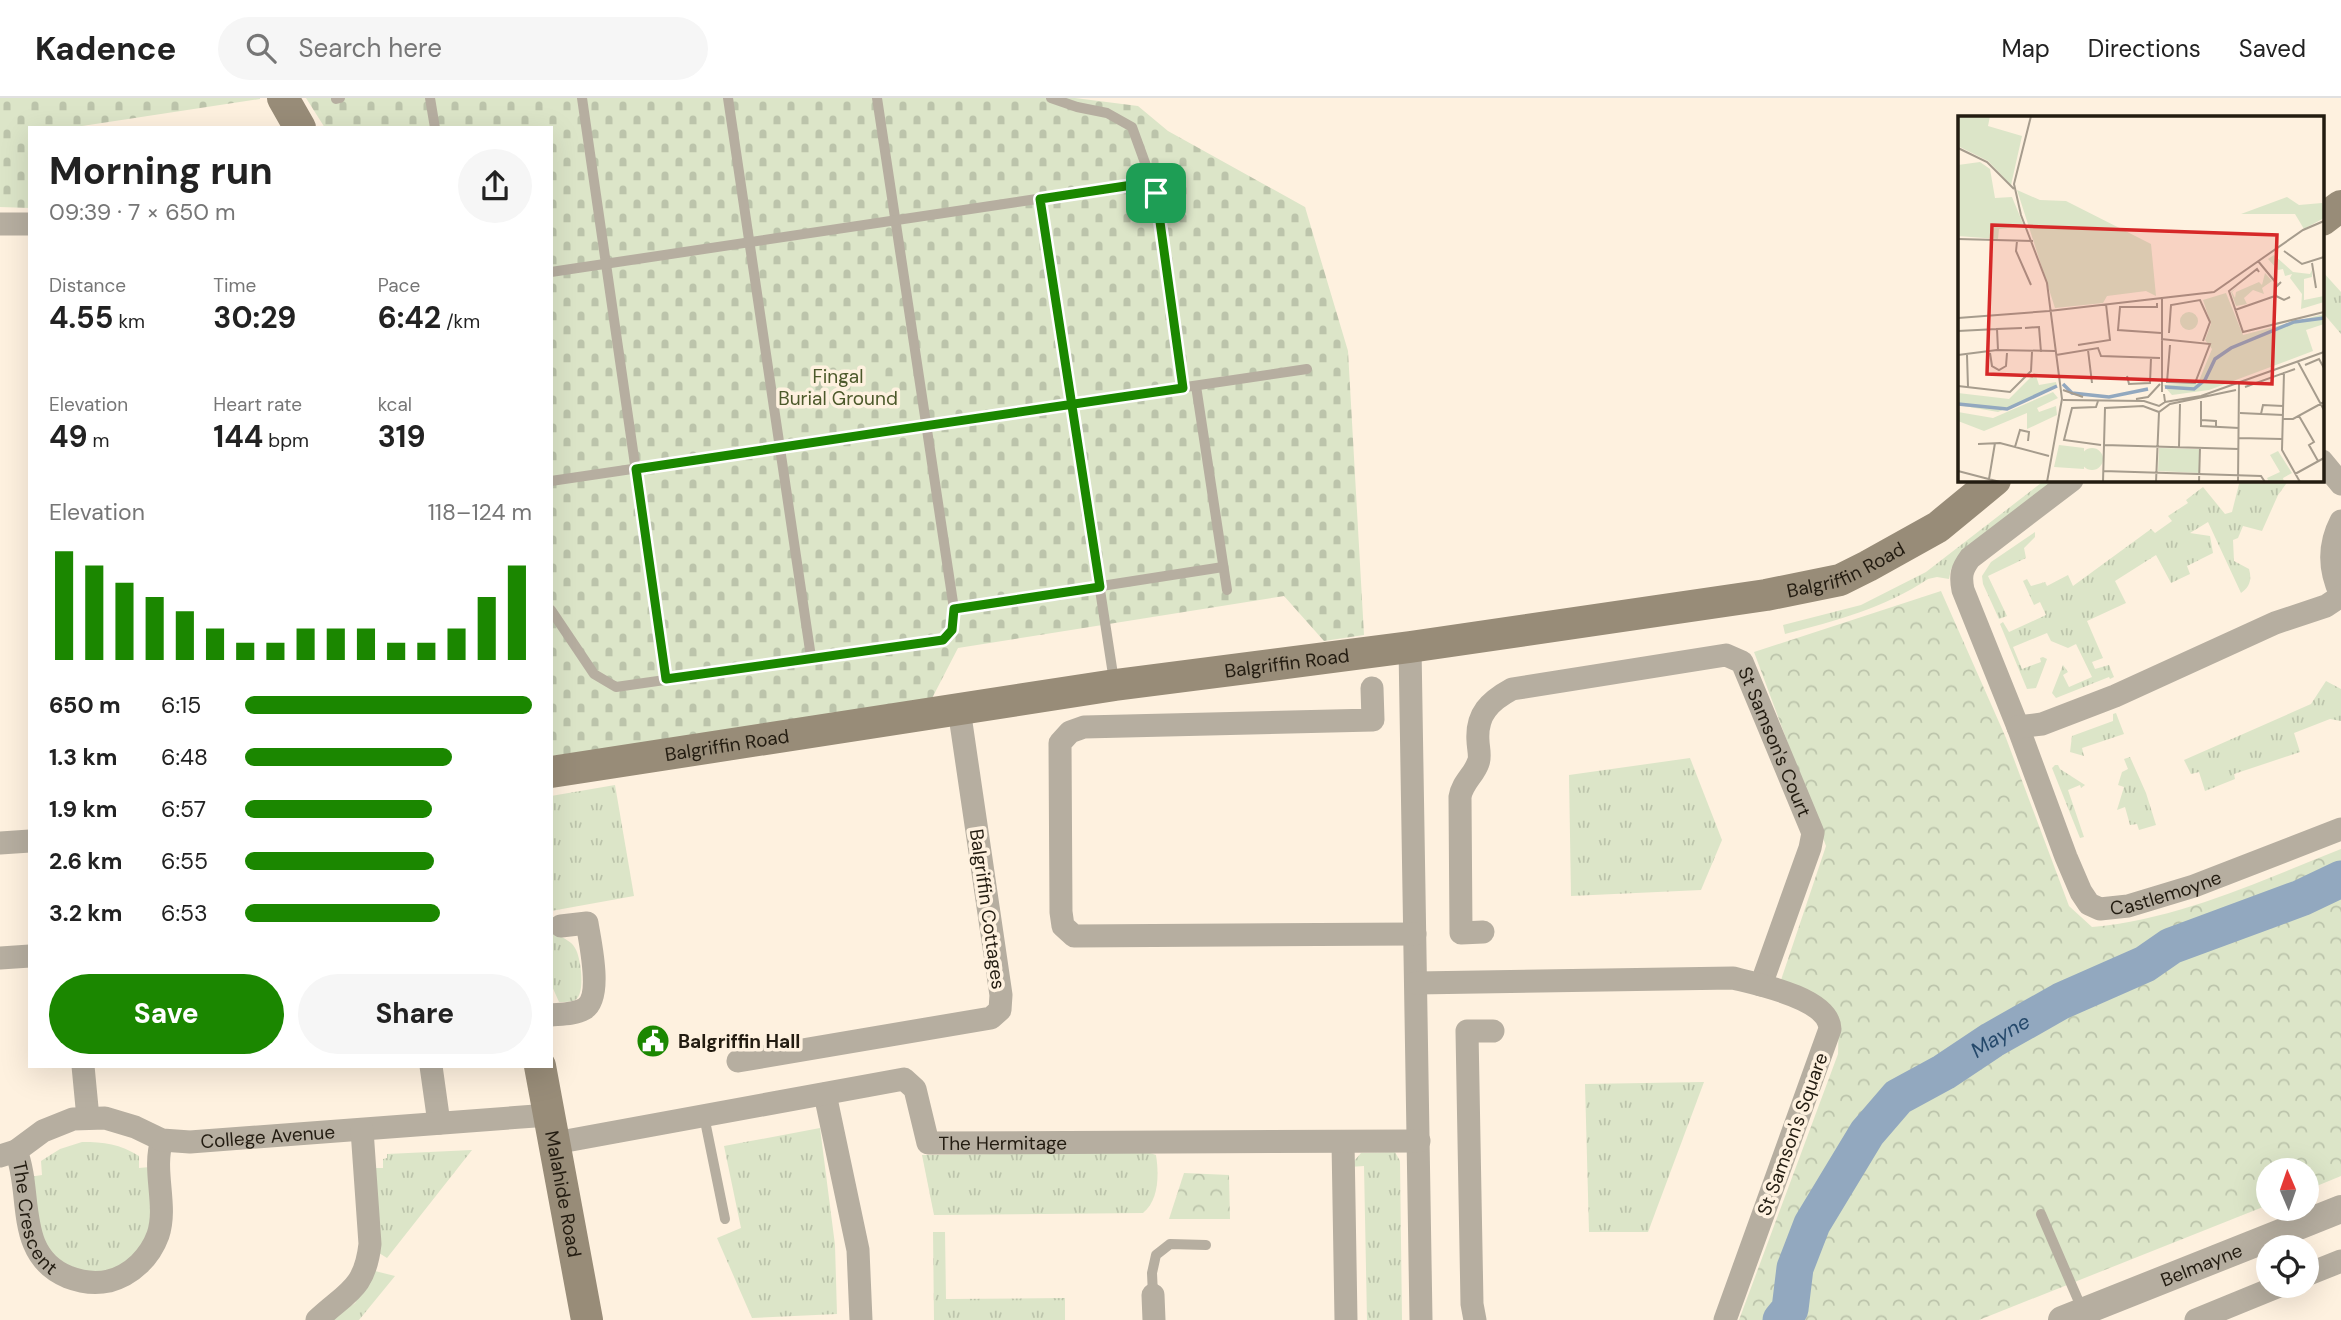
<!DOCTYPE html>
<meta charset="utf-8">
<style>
body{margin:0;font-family:"DM Sans",sans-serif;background:#f6f6f6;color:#222;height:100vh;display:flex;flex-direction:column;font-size:26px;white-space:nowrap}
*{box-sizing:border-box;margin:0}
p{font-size:23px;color:#767676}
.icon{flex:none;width:38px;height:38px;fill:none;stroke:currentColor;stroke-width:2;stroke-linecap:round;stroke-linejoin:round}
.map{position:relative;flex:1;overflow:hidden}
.drawer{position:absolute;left:28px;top:28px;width:525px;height:942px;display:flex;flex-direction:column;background:#fff;border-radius:0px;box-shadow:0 7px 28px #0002}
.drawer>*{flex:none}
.needle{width:46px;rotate:358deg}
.buttons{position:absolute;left:2256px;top:1060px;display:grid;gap:14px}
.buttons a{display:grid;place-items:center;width:63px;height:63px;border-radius:50%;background:#fff;box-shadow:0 7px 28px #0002;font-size:35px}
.pin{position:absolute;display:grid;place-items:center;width:60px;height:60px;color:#fff;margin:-30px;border-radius:14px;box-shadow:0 4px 10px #0006}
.round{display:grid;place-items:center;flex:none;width:74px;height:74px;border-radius:37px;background:#f6f6f6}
.head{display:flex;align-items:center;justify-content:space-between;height:119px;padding:0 21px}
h1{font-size:38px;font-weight:700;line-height:52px}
.stats{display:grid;grid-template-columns:repeat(3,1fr);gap:10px;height:119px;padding:7px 21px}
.stats div{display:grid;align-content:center}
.stats b{font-size:30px;font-weight:700}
.stats small{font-size:19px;font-weight:400}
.stats p{font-size:19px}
.chart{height:196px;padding:14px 21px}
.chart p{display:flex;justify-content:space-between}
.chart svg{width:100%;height:126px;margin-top:7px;stroke:#1b8700;stroke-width:6}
.primary-button{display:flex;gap:14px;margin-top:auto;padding:14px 21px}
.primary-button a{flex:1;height:80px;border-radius:42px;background:#1b8700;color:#fff;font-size:28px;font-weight:700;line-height:80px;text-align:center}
.primary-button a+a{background:#f6f6f6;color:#222}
ul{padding:0 21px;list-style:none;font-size:23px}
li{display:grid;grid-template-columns:112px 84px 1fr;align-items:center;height:52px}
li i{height:18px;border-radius:9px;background:#1b8700}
header{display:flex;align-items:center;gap:42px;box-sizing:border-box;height:98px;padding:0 35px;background:#fff;border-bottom:2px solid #e0e0e0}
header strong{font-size:33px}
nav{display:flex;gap:38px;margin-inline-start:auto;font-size:24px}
.search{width:490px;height:63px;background:#f6f6f6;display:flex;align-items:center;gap:18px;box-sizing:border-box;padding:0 24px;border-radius:38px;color:#767676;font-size:26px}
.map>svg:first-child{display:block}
.grass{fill:url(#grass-tufts)}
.cemetery{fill:url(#cemetery-stones)}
.park{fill:url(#park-crowns)}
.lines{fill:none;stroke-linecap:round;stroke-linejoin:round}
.river{stroke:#92a8bf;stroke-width:37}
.service{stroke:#b6aea0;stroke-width:10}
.minor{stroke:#b6aea0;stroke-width:23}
.tertiary{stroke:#b6aea0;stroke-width:28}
.secondary{stroke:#988c78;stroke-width:32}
.route-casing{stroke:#fff;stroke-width:14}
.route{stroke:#1b8700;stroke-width:9}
.labels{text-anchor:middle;stroke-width:7;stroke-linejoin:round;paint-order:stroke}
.park-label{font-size:19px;fill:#4c592a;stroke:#fef1df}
.street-label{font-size:19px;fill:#231c11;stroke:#fef1df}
.poi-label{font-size:19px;font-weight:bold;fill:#231c11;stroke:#fef1df;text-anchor:start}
.water-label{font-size:21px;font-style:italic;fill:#25496b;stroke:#fef1df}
.inset-river{fill:none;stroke:#92a8bf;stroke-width:3.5}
.inset-road{fill:none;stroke:#a69c8d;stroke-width:2}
.view{fill:#d62828;fill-opacity:0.15;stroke:#d62828;stroke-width:3.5}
.inset-edge{fill:none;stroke:#231c11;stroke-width:3.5}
</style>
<header>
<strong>Kadence</strong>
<div class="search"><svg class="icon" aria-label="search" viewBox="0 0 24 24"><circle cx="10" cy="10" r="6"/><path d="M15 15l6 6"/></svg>Search here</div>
<nav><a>Map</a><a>Directions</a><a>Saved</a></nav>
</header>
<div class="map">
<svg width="2341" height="1222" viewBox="0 0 2341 1222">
<defs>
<pattern id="grass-tufts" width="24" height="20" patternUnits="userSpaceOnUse" patternTransform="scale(1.75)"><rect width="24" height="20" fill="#dce5c8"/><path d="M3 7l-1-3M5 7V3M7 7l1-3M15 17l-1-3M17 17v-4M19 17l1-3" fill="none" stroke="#bcc4ab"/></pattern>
<pattern id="cemetery-stones" width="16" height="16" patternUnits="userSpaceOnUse" patternTransform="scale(1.75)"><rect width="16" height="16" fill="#dce5c8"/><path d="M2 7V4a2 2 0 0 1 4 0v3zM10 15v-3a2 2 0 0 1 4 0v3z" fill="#bcc4ab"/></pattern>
<pattern id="park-crowns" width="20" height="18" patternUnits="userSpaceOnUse" patternTransform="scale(1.75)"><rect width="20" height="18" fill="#dce5c8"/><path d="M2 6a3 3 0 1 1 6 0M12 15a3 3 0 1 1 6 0" fill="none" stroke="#bcc4ab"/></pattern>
</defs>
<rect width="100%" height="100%" fill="#fef1df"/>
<g class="grass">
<path d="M2322 173 2341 194V236L2324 216 2322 217Z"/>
<path d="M2045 382H2058L1958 459 1951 471 1949 481 1937 479 1928 481C1884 510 1836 523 1785 536L1783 527 1861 507 1926 474Z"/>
<path d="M2240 382H2289L2278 397 2262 433 2243 428 2238 440 2233 442 2234 463 2249 471C2252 481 2250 489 2241 495L2208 424 2190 435 2210 438 2213 455 2187 468 2190 476 2171 485 2156 457 2115 483 2126 505 2087 523 2103 560 2092 564 2095 571 2109 567 2114 579 2110 581 2109 579 2056 600 2052 595 2063 567 2068 574 2063 577 2069 589 2092 579 2076 546 2068 550 2051 543 2047 535 2013 549 2022 571 2041 564 2040 560 2043 559 2047 561 2036 590 2027 591 2000 526 2003 524 2009 534 2046 517 2040 504 2034 507 2023 483 2027 481 2031 488 2045 484 2047 488 2068 477 2073 488 2151 431 2155 435 2172 423 2168 418 2188 405 2186 402 2203 389 2225 416 2232 414Z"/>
<path d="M2035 434V439L2024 450 2026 460 1988 478 2007 518 1999 521 1983 486 1982 478 1991 464Z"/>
<path d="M2326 583 2341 591V623L2330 621 2294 635 2300 654 2234 676 2235 681 2205 693 2199 674 2191 676 2184 662 2311 606Z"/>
<path d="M2116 615 2124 636 2082 650 2084 658 2070 654 2072 638 2113 623V616Z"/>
<path d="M2130 659 2146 695 2156 727 2139 732 2137 726 2130 727 2125 709 2117 712 2124 689 2118 687 2122 674 2128 671 2124 661Z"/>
<path d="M1690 660 1722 742 1701 792 1571 798 1569 677Z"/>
<path d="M2055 667H2058L2060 671 2085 687 2081 690 2080 687 2068 692 2084 739 2080 740 2052 670Z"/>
<path d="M615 687 634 798 551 813V698Z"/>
<path d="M551 819H555L557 837C564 840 572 844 575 850 581 859 586 897 575 902 571 904 563 904 559 904L551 886Z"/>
<path d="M1704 984 1648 1134H1589L1585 986Z"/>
<path d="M820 1030 835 1147 837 1216 752 1220 717 1140 741 1130 724 1048Z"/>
<path d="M82 1044C104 1044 120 1046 139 1058V1070L150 1069 155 1119 137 1158 116 1170 93 1175 68 1168 51 1156 39 1135 29 1079 42 1077 41 1063 60 1051Z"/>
<path d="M472 1052 387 1160 379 1155 375 1070H383V1061L387 1060V1056Z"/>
<path d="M1147 1054 1156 1057C1159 1077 1159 1102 1143 1115L934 1117 922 1057Z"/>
<path d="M1395 1054 1400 1063 1402 1222H1367L1364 1068 1349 1069 1361 1055Z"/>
<path d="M933 1134H945L946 1201 1065 1200V1222H934Z"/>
<path d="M375 1173 395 1178 359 1222H331L355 1205Z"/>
</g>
<g class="cemetery">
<path d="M0 0H260V1L69 30H30V110L0 109Z"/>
<path d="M306 0H1075L1138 8 1168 33 1305 109 1348 253 1364 537 1324 543 1284 498 958 550 928 608 551 658V30H325Z"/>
</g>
<g class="park">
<path d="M1941 493 2006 640 2069 808 2092 829C2180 821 2260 783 2341 751V1078L2307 1092 2306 1073H2268V1107L1979 1222H1739L1838 956 1839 920 1821 900 1781 882 1826 748 1754 554Z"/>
<path d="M1184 1075 1229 1077 1230 1121H1169Z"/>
</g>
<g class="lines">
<path class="river" id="s1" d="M1781 1222 1790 1211 1795 1170 1812 1126 1867 1035 1898 999 1944 974 1992 942 2061 903 2145 866 2171 848 2301 800 2341 781"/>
<g class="service">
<path d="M430 0 435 30"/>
<path d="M582 0 666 581"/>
<path d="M728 0 811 559"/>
<path d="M877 0 954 511"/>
<path d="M1051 0 1077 9 1107 15 1132 29 1156 95 1183 290"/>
<path d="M336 1 340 0"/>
<path d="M1040 101 1114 583"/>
<path d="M551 174 1170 81"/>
<path d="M1196 288 1227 492"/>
<path d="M551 383 1307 271"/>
<path d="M551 512 594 576 616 589 943 542 952 532 954 511 1223 469"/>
<path d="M704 1018 725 1121"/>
<path d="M2041 1116 2082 1211"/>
<path d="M1153 1197 1152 1175 1156 1157 1170 1146 1206 1147"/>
</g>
<g class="minor">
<path d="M0 126H30"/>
<path d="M2322 363 2341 386"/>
<path id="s2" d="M2072 382 1970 460C1962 471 1960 477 1963 492L2018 629 2066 759 2081 794 2089 806 2100 811 2128 808 2194 788 2341 731"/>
<path d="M2341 423C2328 448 2329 472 2341 497"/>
<path d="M1410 549 1421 1222"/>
<path d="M1372 590 1373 622 1084 629 1070 634 1060 645 1061 814 1063 828 1074 838 1415 836"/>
<path d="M2018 629 2042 626 2115 598 2275 525 2326 508 2341 498"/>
<path d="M0 745 30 743"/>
<path id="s3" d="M1483 834 1461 835 1460 699C1462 685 1474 677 1478 665 1481 659 1478 649 1478 643 1476 616 1490 603 1512 591L1726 557 1742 564 1813 735 1810 750 1761 887"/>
<path d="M0 860 30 858"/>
<path d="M1416 885 1733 880C1757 886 1829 900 1830 931L1725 1222"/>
<path d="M551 917C562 916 575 916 584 911 603 900 590 844 587 825L561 828"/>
<path d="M738 963 991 920 1000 912 1001 897 959 611"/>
<path d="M83 968 88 1020"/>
<path d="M431 968 439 1025"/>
<path d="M825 996 858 1152 861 1222"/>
<path d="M1343 1044 1346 1222"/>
<path id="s4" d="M555 1045 904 981 915 991 928 1045 1419 1043"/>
<path id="s5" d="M16 1053C33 1095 14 1157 68 1179 81 1184 95 1186 109 1183 132 1177 150 1159 158 1137 168 1107 152 1073 162 1042"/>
<path id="s6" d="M0 1058 16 1053 43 1033 73 1021 105 1020 135 1029 162 1042 190 1044 549 1017"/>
<path d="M2306 1177 2341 1163"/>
<path d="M1153 1197 1154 1222"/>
<path d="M317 1222C347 1194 365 1191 370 1146L362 1032"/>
<path d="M1475 1222 1472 1206 1467 933H1493"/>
<path d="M2196 1222 2279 1188"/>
</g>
<path class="tertiary" id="s7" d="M2062 1222 2341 1111"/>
<g class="secondary">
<path d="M283 0 300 30"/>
<path d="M2322 122 2341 108"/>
<path id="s8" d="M551 674 1115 587 1410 549 1766 497 1840 482 1868 468 1938 429 1995 382"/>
<path id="s9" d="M540 968 587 1222"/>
</g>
</g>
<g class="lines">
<defs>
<path id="route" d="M1156 95 1183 290C1001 317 818 343 636 371L666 581 943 542 952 532 954 511 1100 489 1040 101 1152 84 1156 95"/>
</defs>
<use href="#route" class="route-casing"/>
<use href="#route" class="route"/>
</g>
<defs>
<symbol id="civic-disc" viewBox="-11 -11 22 22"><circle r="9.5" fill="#1b8700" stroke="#fef1df"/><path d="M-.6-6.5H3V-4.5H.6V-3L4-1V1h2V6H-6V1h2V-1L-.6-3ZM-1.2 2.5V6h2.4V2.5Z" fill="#fff"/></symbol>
</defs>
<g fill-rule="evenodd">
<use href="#civic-disc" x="634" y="924" width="38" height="38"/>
</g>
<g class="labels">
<g class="park-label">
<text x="838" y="285">Fingal<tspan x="838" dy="22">Burial Ground</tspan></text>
</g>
<g class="street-label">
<text dy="7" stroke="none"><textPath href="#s8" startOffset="1312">Balgriffin Road</textPath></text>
<text dy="7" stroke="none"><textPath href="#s8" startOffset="744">Balgriffin Road</textPath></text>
<text dy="7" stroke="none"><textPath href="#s3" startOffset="606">St Samson's Court</textPath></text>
<text dy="7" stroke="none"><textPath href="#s8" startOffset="178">Balgriffin Road</textPath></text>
<text dy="7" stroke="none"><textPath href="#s2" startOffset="581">Castlemoyne</textPath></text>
<text transform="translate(988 811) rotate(82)" y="7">Balgriffin Cottages</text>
<text transform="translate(1792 1036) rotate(-70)" y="7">St Samson's Square</text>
<text dy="7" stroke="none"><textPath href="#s6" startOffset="282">College Avenue</textPath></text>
<text dy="7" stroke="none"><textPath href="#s4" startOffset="500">The Hermitage</textPath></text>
<text dy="7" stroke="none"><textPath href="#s9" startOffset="130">Malahide Road</textPath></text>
<text dy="7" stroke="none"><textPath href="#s5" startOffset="70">The Crescent</textPath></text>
<text dy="7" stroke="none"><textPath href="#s7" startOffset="150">Belmayne</textPath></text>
</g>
<g class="poi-label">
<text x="678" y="950">Balgriffin Hall</text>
</g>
<g class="water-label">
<text dy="7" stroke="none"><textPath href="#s1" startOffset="376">Mayne</textPath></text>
</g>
</g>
<g transform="translate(1958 18)">
<rect width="366" height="366" fill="#fef1df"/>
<path d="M0 0H32L30 10 64 20 53 69 30 45 0 30ZM329 81 341 89 364 87 366 102 346 113 337 98H283ZM316 139 335 156 352 158 354 154V161L346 163V184L366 180V186L343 193 344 178 332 162 334 158 327 160 325 153 320 154 310 143ZM307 157 314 165 304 172 306 178 295 174 286 182 289 188 278 190 273 176 280 170 274 176 277 182 278 176 301 166 304 169ZM222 205a9 9 0 1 1 18 0a9 9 0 1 1-18 0ZM101 329 126 332V353L96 351Z" fill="#dce5c8"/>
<path d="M77 257 81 269 98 266 99 271 40 296 0 289V277L51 283ZM95 276 100 282 79 292 81 296 98 290 99 299 69 313V297L26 315 0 305V296L35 302Z" fill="#dce5c8"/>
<path d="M22 46 32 53 37 82 54 81 66 110 41 113 40 123 0 120V49ZM59 74 82 84 108 85 193 128 198 180 188 175 149 180 145 187 97 192Z" fill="#dce5c8"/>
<path d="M268 177 285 219 366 198V208L348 214 355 235 251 274 214 279 205 269 240 267 254 233 247 224 253 208 245 184ZM201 332 241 333V357L200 355ZM123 343a11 11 0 1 1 22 0a11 11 0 1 1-22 0Z" fill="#dce5c8"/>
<path d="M320 335 334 357 325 362 326 366H311L309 362 322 356 312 339Z" fill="#dce5c8"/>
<path class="inset-river" d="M105 268 114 277 151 281 190 273M207 271 236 273 247 264 257 243 273 232 336 206 366 202M0 288 49 293 99 270"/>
<path class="inset-road" d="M73 0 56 68 63 99 89 167 104 283 89 366M0 32 29 46 56 73M0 123 75 125M59 125 58 135 73 169M326 135 344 148 366 141M300 145 319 168M354 147 358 172M301 156 299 153 271 175 285 216 366 196M323 166 317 172 318 180 326 184 332 181M204 182V276M199 187V191H162L160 214 203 217M277 194 317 180M91 195 256 176 345 114 366 105M0 202 91 195M67 212 81 211 83 236M0 215 39 213M211 217 213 189 242 184 252 206 245 225M203 223 252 228 237 267 209 266 212 229M120 229 152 224 148 188M40 234 39 213 64 212M130 234 134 267M32 237 34 250 41 254 48 250 49 237M0 239 39 234 97 235M9 239 10 271M98 239 140 232 143 240 202 242M340 246 366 294M347 249 361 243 366 252M326 256 324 334 342 366M169 260 171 268 192 267 193 242M0 270 52 276 73 255 74 236M287 271 337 253M105 274 125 281M178 283 190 281 202 268M105 284 186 285 201 290 207 286 206 278M140 285 138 291 114 292 106 324 143 329M243 285V310L281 312M207 286 243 280 366 236M282 297 325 299M303 298 305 289 325 290M341 300 356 326 351 329 360 345M325 303H335L366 286M243 304 258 305V311M281 322 324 323M20 328 42 327 91 340M146 329 281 333M57 331 62 314 71 316 70 325M221 331 222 288M0 355 42 366M145 355 303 360 307 366M337 358 366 342M31 363 37 327M145 366 147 292 185 290 201 296 212 288 278 274M198 366 201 296M241 366 242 332M280 366 281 266"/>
<path class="view" d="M34 109 319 119 314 268 29 258Z"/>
<rect width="366" height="366" class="inset-edge"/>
</g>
</svg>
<div class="buttons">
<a><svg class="needle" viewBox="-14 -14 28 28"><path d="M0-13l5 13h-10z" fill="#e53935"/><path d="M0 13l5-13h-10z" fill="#767676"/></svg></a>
<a><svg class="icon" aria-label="locate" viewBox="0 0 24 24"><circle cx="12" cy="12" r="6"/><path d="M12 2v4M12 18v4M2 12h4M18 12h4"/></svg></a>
</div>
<div class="pin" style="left:1156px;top:95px;background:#1e9e55"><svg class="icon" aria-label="arrive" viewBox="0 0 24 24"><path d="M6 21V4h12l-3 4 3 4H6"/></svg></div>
<section class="drawer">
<div class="head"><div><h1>Morning run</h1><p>09:39 · 7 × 650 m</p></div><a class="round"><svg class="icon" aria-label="share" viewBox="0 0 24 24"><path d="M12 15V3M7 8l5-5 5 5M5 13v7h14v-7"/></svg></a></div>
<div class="stats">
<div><p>Distance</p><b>4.55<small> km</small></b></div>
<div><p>Time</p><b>30:29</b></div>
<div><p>Pace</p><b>6:42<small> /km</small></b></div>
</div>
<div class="stats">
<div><p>Elevation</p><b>49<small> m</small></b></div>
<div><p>Heart rate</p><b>144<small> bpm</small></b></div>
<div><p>kcal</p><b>319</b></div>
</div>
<div class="chart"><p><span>Elevation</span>118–124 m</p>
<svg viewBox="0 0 160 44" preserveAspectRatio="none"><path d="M5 44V6M15 44V11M25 44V17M35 44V22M45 44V27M55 44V33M65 44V38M75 44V38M85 44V33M95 44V33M105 44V33M115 44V38M125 44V38M135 44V33M145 44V22M155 44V11"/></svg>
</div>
<ul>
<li><b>650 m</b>6:15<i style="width:100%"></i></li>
<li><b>1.3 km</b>6:48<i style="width:72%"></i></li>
<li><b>1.9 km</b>6:57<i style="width:65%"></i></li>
<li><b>2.6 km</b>6:55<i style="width:66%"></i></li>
<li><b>3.2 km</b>6:53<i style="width:68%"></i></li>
</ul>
<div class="primary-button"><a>Save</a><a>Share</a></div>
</section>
</div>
